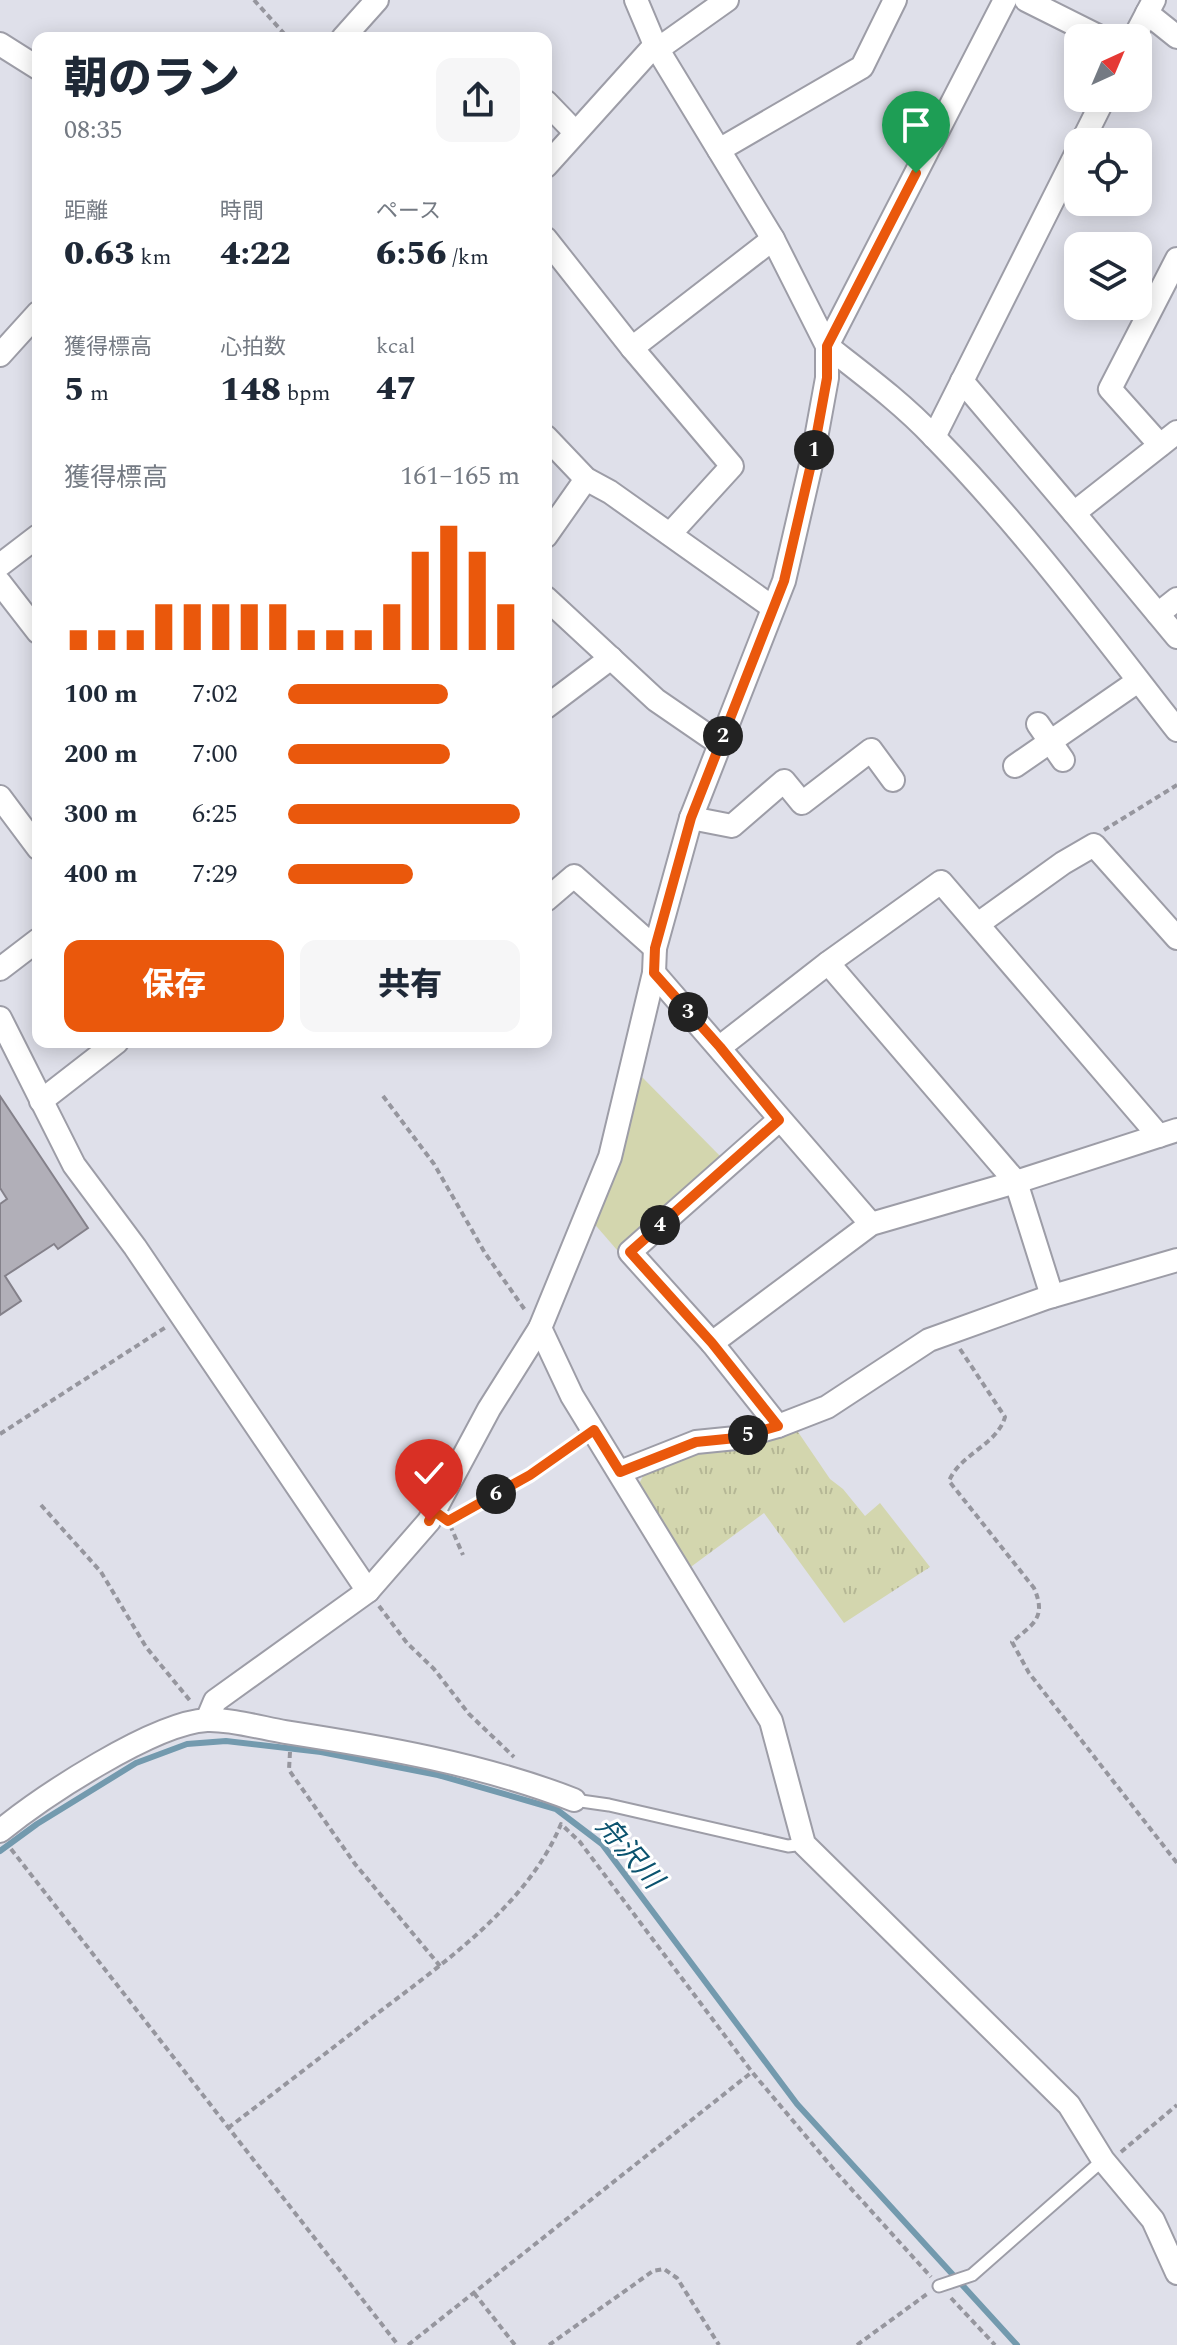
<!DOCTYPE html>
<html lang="ja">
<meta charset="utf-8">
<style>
body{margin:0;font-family:Spectral,"Noto Sans JP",serif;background:#f6f6f7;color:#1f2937;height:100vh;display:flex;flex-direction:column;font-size:30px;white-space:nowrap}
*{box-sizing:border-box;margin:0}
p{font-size:26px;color:#747a83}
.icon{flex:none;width:44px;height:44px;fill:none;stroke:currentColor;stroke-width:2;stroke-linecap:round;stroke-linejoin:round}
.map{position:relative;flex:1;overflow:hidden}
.drawer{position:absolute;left:32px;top:32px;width:520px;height:1016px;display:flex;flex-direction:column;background:#fff;border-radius:16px;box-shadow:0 4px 20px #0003}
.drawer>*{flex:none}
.needle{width:52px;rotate:44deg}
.fabs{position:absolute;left:1064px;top:24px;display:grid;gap:16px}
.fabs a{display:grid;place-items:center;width:88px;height:88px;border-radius:16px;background:#fff;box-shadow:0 4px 20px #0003;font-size:40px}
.pin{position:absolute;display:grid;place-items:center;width:68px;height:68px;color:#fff;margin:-82px -34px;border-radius:50% 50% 50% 0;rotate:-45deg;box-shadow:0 0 8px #0007}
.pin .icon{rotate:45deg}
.km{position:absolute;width:40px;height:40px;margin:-20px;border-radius:50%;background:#222;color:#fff;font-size:22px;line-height:40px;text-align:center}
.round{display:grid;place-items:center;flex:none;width:84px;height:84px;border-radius:16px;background:#f6f6f7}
.head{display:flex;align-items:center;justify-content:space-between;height:136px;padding:0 32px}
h1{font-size:44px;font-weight:800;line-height:60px}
.figures{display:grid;grid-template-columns:repeat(3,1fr);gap:12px;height:136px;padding:8px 32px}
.figures div{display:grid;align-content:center}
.figures b{font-size:34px;font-weight:800}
.figures small{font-size:22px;font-weight:400}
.figures p{font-size:22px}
.chart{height:224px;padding:16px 32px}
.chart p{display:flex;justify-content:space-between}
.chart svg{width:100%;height:144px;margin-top:8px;stroke:#ea580c;stroke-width:6}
.button{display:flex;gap:16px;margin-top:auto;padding:16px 32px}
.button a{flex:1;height:92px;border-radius:16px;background:#ea580c;color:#fff;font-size:32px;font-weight:800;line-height:92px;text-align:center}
.button a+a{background:#f6f6f7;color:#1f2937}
ul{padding:0 32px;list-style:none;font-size:26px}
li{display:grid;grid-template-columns:128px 96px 1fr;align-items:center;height:60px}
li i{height:20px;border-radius:10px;background:#ea580c}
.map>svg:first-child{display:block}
.grass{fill:url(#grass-tufts)}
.park{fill:#d3d6ae}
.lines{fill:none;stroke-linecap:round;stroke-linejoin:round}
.stream{stroke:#739aae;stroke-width:6}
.building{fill:#b1afb8;stroke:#84818a;stroke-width:2}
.service-casing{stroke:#9d9da7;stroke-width:15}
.minor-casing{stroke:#9d9da7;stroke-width:26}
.path{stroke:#96969e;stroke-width:4;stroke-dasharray:6 4;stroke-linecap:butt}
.service{stroke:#fff;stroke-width:11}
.minor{stroke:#fff;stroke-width:22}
.route-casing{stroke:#fff;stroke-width:16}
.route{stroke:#ea580c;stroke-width:10}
.labels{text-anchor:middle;stroke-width:6;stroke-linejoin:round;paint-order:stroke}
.water-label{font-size:28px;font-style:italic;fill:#0b536f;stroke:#fff}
</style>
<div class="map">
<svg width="1177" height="2345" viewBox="0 0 1177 2345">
<defs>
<pattern id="grass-tufts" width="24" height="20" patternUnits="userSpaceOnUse" patternTransform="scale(2)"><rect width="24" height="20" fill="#d3d6ae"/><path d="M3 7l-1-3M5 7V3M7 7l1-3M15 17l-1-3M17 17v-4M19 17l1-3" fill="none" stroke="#b5b795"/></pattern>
</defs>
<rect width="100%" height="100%" fill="#dfe0ea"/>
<path class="grass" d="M796 1429 830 1479 843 1489 865 1516 880 1503 930 1567 844 1623 764 1513 688 1569 638 1486 645 1472 693 1454Z"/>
<path class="park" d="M637 1072 722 1158 617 1250 591 1220Z"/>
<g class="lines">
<path class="stream" d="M0 1851 37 1824 136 1763 187 1744 226 1741 321 1752 438 1775 556 1809 602 1844 797 2104 1017 2345"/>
</g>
<path class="building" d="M0 1096 88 1228 58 1249 54 1244 5 1276 21 1301 0 1315V1204L7 1199 0 1188Z"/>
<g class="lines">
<defs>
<g id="service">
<path d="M574 1800 609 1805 788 1846 804 1844"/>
<path d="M939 2286 972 2275 1103 2160"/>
</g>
<g id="minor">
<path d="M1026 0 1102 38"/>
<path d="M1147 13 1177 37"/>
<path d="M343 38 377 0"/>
<path d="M1134 38 1154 0"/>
<path d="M0 44 38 68"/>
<path d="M658 49 727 0"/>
<path d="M546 102 575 132"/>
<path d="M1082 142 1104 98"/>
<path d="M719 150 862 67 895 0"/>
<path d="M546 166 655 45"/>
<path d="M546 239 632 348 732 466 670 534"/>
<path d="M827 346C864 375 902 403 934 437 1023 528 1099 630 1177 730"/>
<path d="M827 346 1005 0"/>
<path d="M632 348 773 239"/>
<path d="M0 355 38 313"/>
<path d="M962 381 1074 513"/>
<path d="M1177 432 1074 513 1177 637"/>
<path d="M546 437 586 479 610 492 772 607"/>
<path d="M934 437 1078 150"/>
<path d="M1160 445 1110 389 1177 259"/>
<path d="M546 536 586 479"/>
<path d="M0 565 38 536"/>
<path d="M0 583 38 632"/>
<path d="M546 598 656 700 720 744"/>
<path d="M1158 614 1177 599"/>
<path d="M546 707 611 658"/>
<path d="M1038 724 1063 760"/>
<path d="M1015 766 1138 681"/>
<path d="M0 797 38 848"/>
<path d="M691 818 732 826 784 781 802 803 871 750 893 780"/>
<path d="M546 900 574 876 655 948"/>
<path d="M978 924 1063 863 1094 845 1177 938"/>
<path d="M828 963 1016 1182 1052 1296"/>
<path d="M0 969 38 940"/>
<path d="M654 973 871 1224"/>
<path d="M0 1018 74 1165 135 1247 368 1591"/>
<path d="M720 1047 828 963 941 882 1159 1136"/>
<path d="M41 1101 117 1042"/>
<path d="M540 1328 572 1396 771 1721 804 1844 1069 2105 1103 2160 1153 2220 1177 2273"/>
<path d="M712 1343 871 1224 1016 1182 1177 1130"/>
<path d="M778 1426 712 1343 630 1252 779 1120"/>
<path d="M620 1472 696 1442 736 1438 778 1426 827 1407 929 1340 1046 1298 1177 1260"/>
<path d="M207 1720 215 1701 368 1591 429 1521 489 1409 540 1328 610 1157 654 973 655 948 691 818 784 581 812 460 827 378V346L773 239 655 45 636 0"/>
<path d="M0 1831C42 1797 153 1723 207 1720 230 1719 262 1728 285 1732 382 1747 482 1764 574 1800"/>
</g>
</defs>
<use href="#service" class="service-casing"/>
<use href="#minor" class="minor-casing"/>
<g class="path">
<path d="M254 0 288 38"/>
<path d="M1104 830 1177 785"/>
<path d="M383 1096 434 1164 485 1253 525 1310"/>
<path d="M960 1349 1005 1417C997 1445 960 1454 949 1481L1034 1588C1047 1618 1033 1624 1012 1642L1029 1673 1177 1863"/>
<path d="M0 1434 166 1327"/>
<path d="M41 1505 101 1572 146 1647 192 1703"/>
<path d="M454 1518 530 1475 579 1441"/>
<path d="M450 1525 463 1555"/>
<path d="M379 1606 407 1643 434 1669 469 1714 514 1757"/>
<path d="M290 1752 289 1770 355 1864 440 1966"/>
<path d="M11 1849 398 2345"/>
<path d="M228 2128C277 2091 326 2053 374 2016 442 1964 528 1905 561 1824L580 1842 752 2072 836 2172 931 2277"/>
<path d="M1121 2152 1177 2105"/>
<path d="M474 2293 515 2345"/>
<path d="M951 2298 995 2345"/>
<path d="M408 2345 752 2072"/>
<path d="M549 2345 653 2271 664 2269 677 2278 719 2345"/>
<path d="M857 2345 927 2294"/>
</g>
<use href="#service" class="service"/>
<use href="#minor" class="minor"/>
</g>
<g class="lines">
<defs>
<path id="route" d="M429 1521 434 1511 448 1521 530 1475 594 1430 620 1472 696 1442 736 1438 778 1426 712 1343 630 1252 779 1120 720 1047 654 973 655 948 691 818 784 581 812 460 827 378V346L916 173"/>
</defs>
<use href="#route" class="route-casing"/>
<use href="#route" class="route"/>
</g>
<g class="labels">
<g class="water-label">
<text transform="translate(630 1852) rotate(49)" y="10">舟沢川</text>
</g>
</g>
</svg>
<div class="fabs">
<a><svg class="needle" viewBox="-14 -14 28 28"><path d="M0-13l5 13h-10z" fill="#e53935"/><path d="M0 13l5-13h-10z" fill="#747a83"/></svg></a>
<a><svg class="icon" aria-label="locate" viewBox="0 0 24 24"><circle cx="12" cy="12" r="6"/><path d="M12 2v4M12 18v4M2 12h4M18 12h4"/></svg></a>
<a><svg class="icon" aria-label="layers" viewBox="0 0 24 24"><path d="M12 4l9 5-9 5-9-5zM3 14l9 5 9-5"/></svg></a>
</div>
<div class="pin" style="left:916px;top:173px;background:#1e9e55"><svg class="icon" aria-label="arrive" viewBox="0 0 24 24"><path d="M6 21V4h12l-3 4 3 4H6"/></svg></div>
<div class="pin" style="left:429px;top:1521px;background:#d93025"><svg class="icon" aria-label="check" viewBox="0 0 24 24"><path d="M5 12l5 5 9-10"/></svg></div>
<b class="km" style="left:814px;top:450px">1</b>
<b class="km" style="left:723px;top:736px">2</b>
<b class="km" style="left:688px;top:1012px">3</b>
<b class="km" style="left:660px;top:1225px">4</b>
<b class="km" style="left:748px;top:1435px">5</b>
<b class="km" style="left:496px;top:1494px">6</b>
<section class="drawer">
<div class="head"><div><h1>朝のラン</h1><p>08:35</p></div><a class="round"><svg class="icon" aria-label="share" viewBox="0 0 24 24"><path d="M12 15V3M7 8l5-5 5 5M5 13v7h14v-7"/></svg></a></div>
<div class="figures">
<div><p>距離</p><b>0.63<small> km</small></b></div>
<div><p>時間</p><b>4:22</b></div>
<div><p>ペース</p><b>6:56<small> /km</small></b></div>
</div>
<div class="figures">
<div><p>獲得標高</p><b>5<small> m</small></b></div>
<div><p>心拍数</p><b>148<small> bpm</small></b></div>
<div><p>kcal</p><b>47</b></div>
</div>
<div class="chart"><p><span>獲得標高</span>161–165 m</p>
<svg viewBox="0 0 160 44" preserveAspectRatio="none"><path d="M5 44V38M15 44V38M25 44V38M35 44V30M45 44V30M55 44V30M65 44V30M75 44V30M85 44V38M95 44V38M105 44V38M115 44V30M125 44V14M135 44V6M145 44V14M155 44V30"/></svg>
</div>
<ul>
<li><b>100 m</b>7:02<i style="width:69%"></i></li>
<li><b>200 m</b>7:00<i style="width:70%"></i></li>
<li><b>300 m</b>6:25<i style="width:100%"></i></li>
<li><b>400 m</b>7:29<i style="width:54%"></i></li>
</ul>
<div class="button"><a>保存</a><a>共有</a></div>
</section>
</div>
